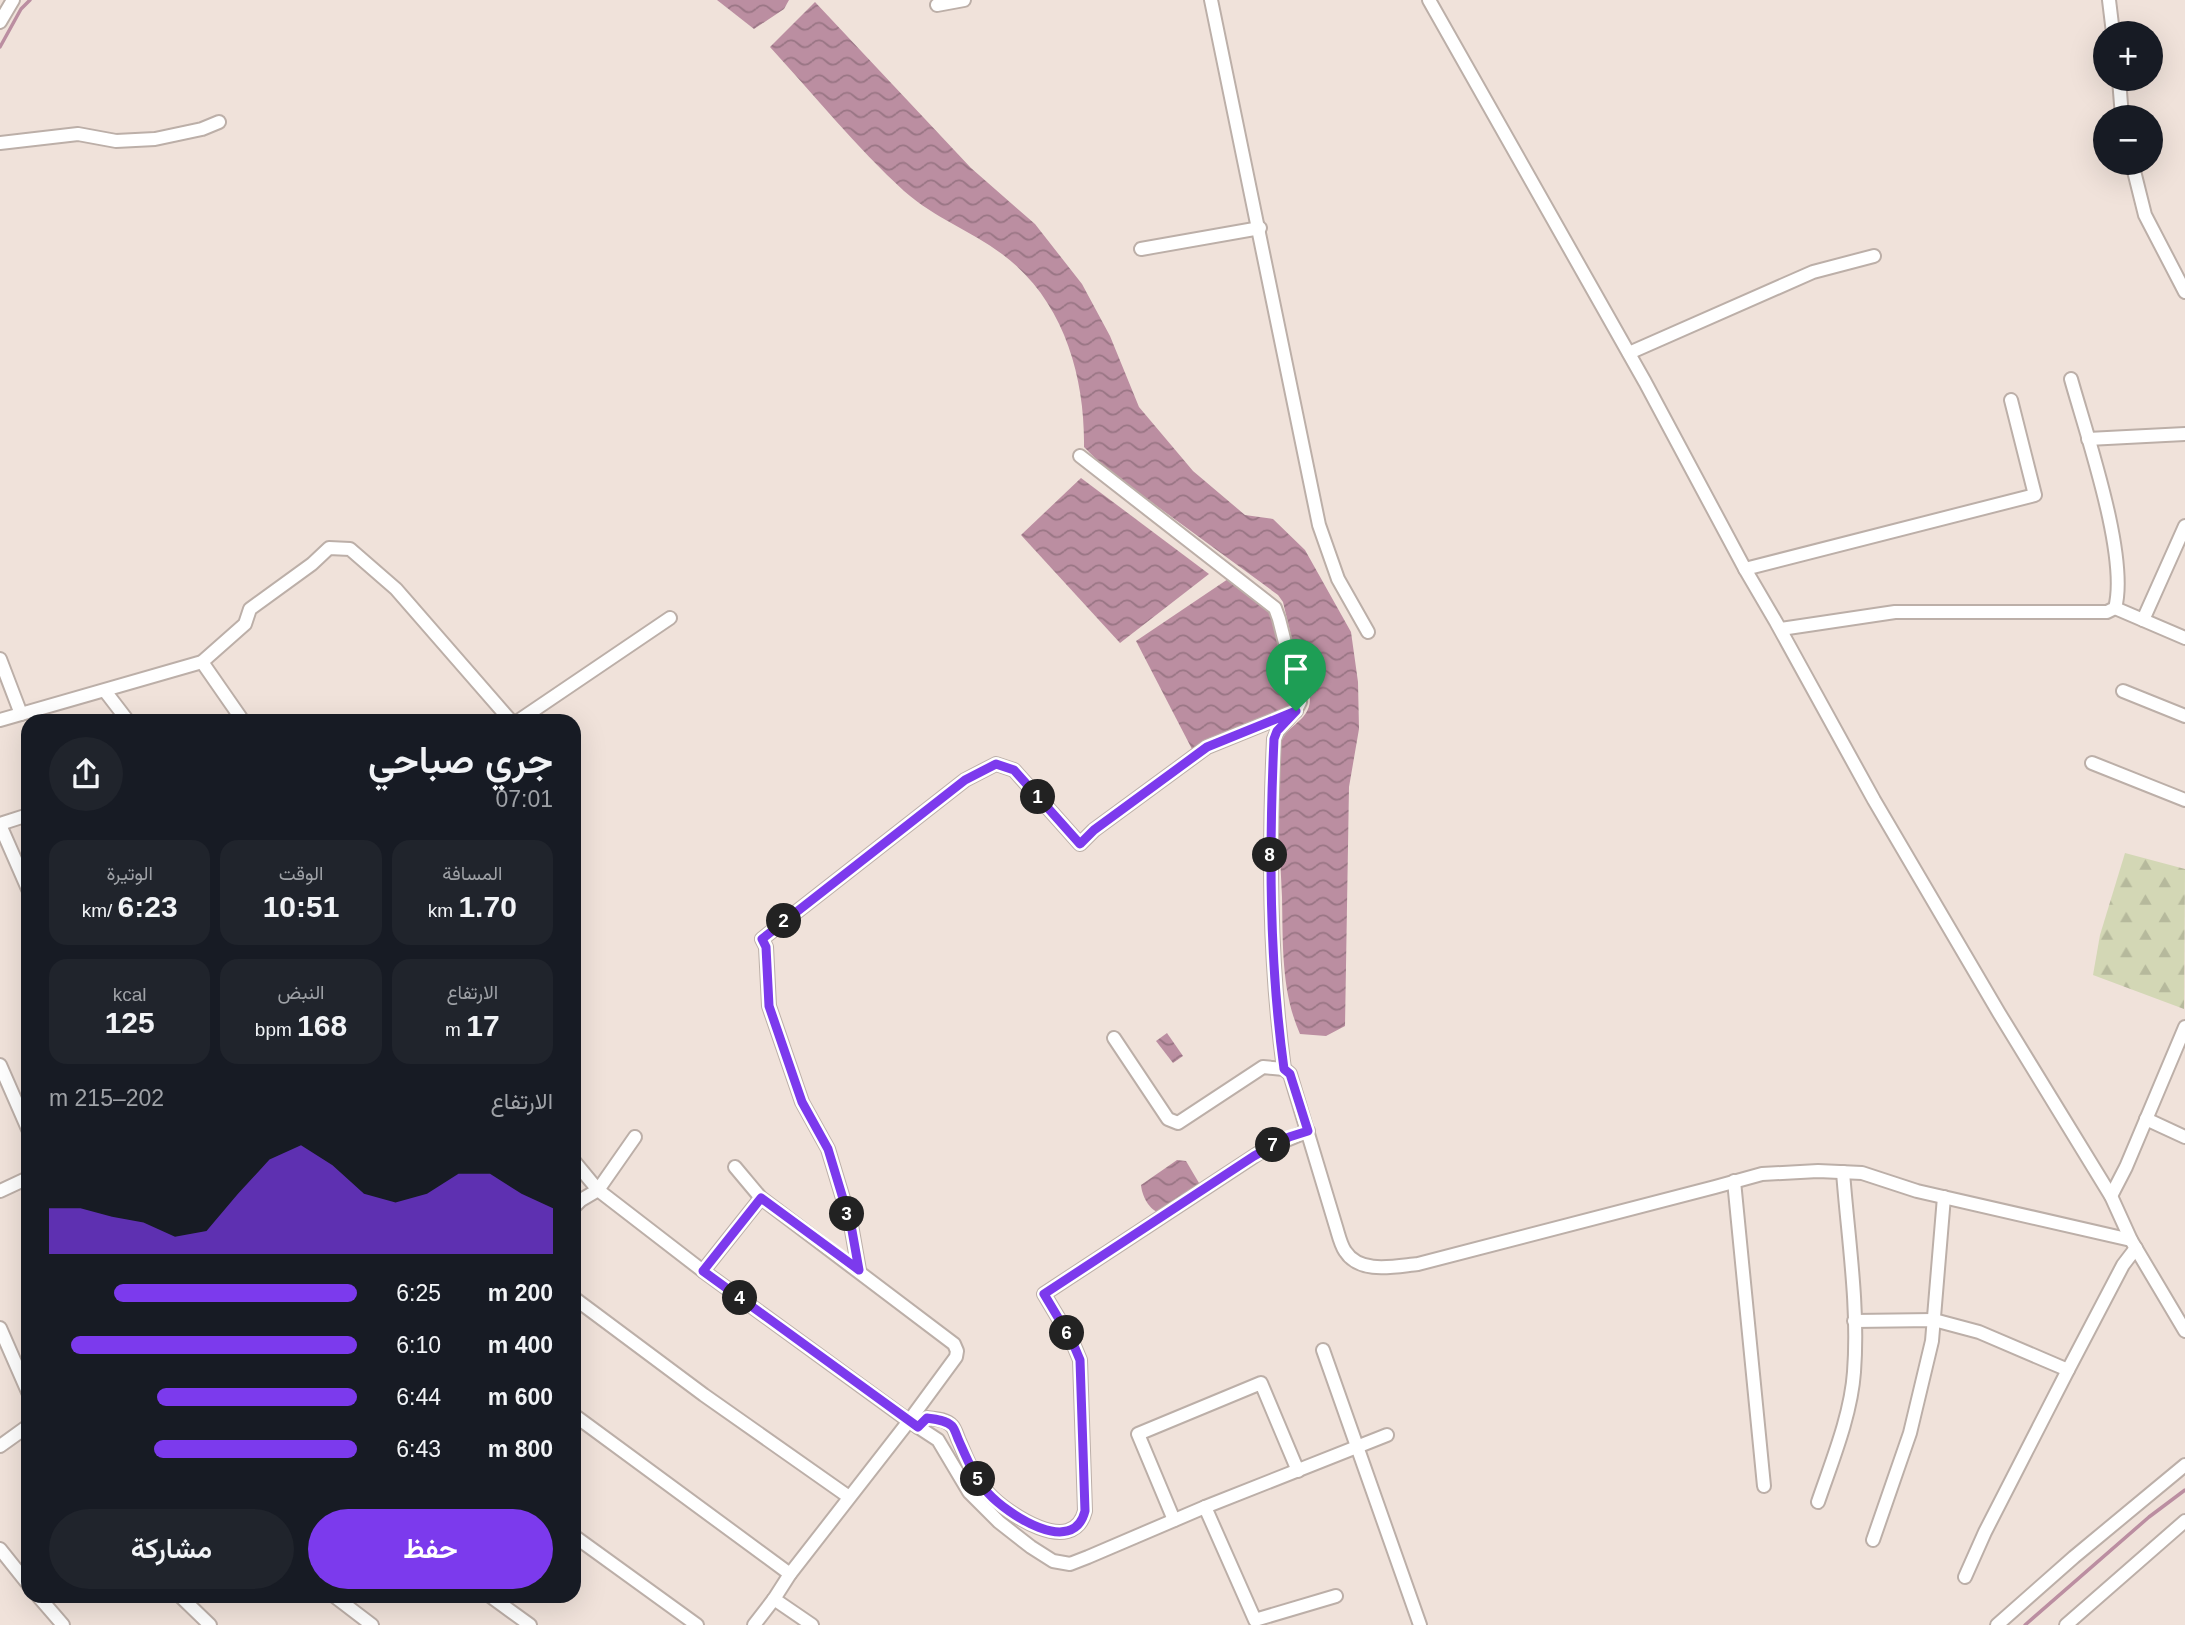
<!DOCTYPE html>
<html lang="ar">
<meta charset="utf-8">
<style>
body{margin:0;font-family:Helvetica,Vazirmatn,sans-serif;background:#20242c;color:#f1f3f6;direction:rtl;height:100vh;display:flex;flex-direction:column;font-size:26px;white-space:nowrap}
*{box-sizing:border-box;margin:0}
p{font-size:23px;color:#9ea1a6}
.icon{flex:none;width:38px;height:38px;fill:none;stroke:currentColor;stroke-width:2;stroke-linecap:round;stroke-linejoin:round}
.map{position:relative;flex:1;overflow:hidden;direction:ltr}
.details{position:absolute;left:21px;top:714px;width:560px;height:889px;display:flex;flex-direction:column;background:#171b24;border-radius:21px;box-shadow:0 7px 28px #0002;direction:rtl}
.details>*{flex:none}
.tools{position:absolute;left:2093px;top:21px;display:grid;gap:14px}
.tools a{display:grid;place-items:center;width:70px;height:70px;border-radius:50%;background:#171b24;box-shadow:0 7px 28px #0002;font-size:35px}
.pin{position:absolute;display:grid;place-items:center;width:60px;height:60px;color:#fff;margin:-72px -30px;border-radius:50% 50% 50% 0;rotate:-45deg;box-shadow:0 0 7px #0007}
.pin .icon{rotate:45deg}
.km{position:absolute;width:35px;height:35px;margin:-18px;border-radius:50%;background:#222;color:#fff;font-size:19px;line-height:35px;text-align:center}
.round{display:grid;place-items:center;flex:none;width:74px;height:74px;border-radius:37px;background:#20242c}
.overview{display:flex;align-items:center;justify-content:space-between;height:119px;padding:0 28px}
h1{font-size:38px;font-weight:600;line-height:52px}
.stats{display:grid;grid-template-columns:repeat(3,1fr);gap:10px;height:119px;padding:7px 28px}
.stats div{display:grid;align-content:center;border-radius:18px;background:#20242c;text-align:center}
.stats b{font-size:30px;font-weight:600}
.stats small{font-size:19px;font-weight:400}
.stats p{font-size:19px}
.chart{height:196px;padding:14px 28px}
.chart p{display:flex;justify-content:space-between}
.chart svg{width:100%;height:126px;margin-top:7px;fill:#7c3aed;opacity:.7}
.primary-button{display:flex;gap:14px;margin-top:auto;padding:14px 28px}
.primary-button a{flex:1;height:80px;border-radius:42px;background:#7c3aed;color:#fff;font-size:28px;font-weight:600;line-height:80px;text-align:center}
.primary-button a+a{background:#20242c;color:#f1f3f6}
ul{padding:0 28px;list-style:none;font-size:23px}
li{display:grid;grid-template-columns:112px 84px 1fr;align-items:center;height:52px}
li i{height:18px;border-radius:9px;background:#7c3aed}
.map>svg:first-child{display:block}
.forest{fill:url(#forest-firs)}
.water{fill:url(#water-waves)}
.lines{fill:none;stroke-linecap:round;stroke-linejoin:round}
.stream{stroke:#bb8ea1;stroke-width:3.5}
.minor-casing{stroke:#bcafa8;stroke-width:16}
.minor{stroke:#fff;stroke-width:12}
.route-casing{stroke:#fff;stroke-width:14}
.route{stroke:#7c3aed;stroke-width:9}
</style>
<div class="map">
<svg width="2185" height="1625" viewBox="0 0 2185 1625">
<defs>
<pattern id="forest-firs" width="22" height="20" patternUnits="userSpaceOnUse" patternTransform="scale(1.75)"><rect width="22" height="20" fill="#d3d7b5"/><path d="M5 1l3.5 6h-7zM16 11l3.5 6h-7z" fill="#b6b99c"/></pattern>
<pattern id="water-waves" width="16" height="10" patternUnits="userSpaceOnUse" patternTransform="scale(1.75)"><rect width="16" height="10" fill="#bb8ea1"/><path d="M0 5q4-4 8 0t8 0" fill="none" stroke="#997584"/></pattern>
</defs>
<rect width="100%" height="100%" fill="#f0e2da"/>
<path class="forest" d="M2125 853 2185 869 2184 1009 2093 975 2100 935Z"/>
<g class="water">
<path d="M717 0H789L784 9 754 29Z"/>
<path d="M815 2 971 168 1035 224 1082 284 1110 336 1139 407 1193 471 1245 515 1273 519 1305 550 1351 632 1358 682 1359 729 1349 787 1345 1026 1326 1036 1300 1034C1281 991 1283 944 1282 897 1280 848 1275 797 1280 747 1283 725 1309 723 1310 700 1310 688 1301 676 1298 665 1293 644 1288 623 1283 602L1278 595 1105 468 1084 447C1085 375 1063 299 1002 254 970 230 936 219 904 191 856 147 814 95 770 47Z"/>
<path d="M1081 478 1209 574 1120 643 1021 535Z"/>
<path d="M1231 577 1272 609 1294 707 1193 751 1136 641Z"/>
<path d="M1167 1033 1183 1056 1173 1063 1156 1041Z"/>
<path d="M1177 1160 1186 1161 1199 1183 1196 1190 1160 1213C1149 1210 1142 1196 1141 1185Z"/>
</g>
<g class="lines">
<g class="stream">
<path d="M0 47 21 9 30 0"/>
<path d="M2025 1625 2149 1517 2185 1490"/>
</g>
<defs>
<g id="minor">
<path d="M1211 0 1319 525 1338 579 1368 632"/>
<path d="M1429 0 1645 382 1745 569 1776 622 1874 800 1999 1013 2111 1196 2131 1240 2185 1331"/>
<path d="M2109 0 2113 33"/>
<path d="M937 5 964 0"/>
<path d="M0 22 13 0"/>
<path d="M2119 79 2122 117"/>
<path d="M0 143 78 134 116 141 155 139 202 129 219 122"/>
<path d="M2132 163 2145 215 2185 292"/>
<path d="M1141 249 1260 228"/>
<path d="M1629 353 1813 272 1874 256"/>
<path d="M2088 439 2185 434"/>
<path d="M1080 456 1275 608 1279 619 1300 702C1294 717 1279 724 1274 739 1269 849 1269 959 1284 1069"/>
<path d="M1745 569 2035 495 2011 400"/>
<path d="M2115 608 2185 638"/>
<path d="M2143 620 2185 526"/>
<path d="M1781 629 1895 612H2107L2115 608C2129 557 2086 433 2071 379"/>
<path d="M0 659 21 714"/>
<path d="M202 662 243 721"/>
<path d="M105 691 128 721"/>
<path d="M2123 691 2185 716"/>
<path d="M0 720 202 662 245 624 250 609 312 564 329 548 350 549 396 589 511 721"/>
<path d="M518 721 670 618"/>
<path d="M2092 763 2185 800"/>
<path d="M0 824 28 815"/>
<path d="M0 825 28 889"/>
<path d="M1114 1038 1168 1119 1178 1123 1263 1067 1284 1069 1290 1074 1337 1230C1339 1237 1341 1245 1345 1251 1360 1275 1396 1266 1418 1264L1715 1187 1762 1174 1818 1171 1862 1173 1917 1191 2131 1240"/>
<path d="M0 1065 28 1129"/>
<path d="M2146 1119 2185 1137"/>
<path d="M574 1161 598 1190 703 1271 909 1421 938 1440 969 1492 999 1522 1031 1547 1053 1561 1070 1564 1088 1557 1205 1507 1387 1435"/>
<path d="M735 1167 761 1198 954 1344 957 1351 956 1357 909 1421 790 1574 774 1599 754 1625"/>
<path d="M1734 1181 1764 1486"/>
<path d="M0 1191 28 1178"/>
<path d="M2111 1196 2126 1167 2185 1027"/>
<path d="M574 1207 581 1200 598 1190 635 1137"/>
<path d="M859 1270 851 1225 828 1149 802 1102 769 1006 766 947 762 939 965 780 996 764 1014 770 1080 844 1094 830 1207 747 1296 711"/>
<path d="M703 1271 761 1198"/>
<path d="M574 1298 704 1395 849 1497"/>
<path d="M1854 1321 1934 1320 1979 1332 2068 1370"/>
<path d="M0 1328 28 1392"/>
<path d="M1323 1350 1420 1625"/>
<path d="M574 1415 790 1574"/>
<path d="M918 1427 927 1418C935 1419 946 1419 952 1426 955 1429 957 1437 959 1441 967 1459 974 1479 988 1493 1007 1514 1073 1558 1085 1511L1080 1360 1072 1341 1044 1294 1265 1149 1308 1131"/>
<path d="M0 1446 28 1426"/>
<path d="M1818 1502C1832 1461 1851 1415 1854 1372 1859 1306 1848 1238 1843 1172"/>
<path d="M1205 1507 1255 1620 1336 1596"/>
<path d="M1174 1520 1138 1434 1261 1383 1298 1471"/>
<path d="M574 1536 697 1625"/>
<path d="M1873 1540 1910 1433 1932 1341 1944 1197"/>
<path d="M0 1549 28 1584"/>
<path d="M1965 1577 1985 1532 2068 1370 2123 1265 2136 1248"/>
<path d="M38 1596 63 1625"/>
<path d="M180 1596 210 1625"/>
<path d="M334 1596 372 1625"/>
<path d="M490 1596 530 1625"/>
<path d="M774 1599 812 1625"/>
<path d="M1997 1625 2074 1557 2185 1465"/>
<path d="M2066 1625 2185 1521"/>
</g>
</defs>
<use href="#minor" class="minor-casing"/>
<use href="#minor" class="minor"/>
</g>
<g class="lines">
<defs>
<path id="route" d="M1296 711 1277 731 1274 739C1269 849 1269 959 1284 1069L1290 1074 1308 1131 1289 1137 1254 1156 1044 1294 1072 1341 1080 1360 1085 1511C1073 1558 1007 1514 988 1493 975 1479 967 1459 959 1441 957 1437 955 1429 952 1426 946 1420 935 1419 927 1418L918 1427 703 1271 761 1198 859 1270 851 1225 828 1149 802 1102 769 1006 766 947 762 939 965 780 996 764 1014 770 1080 844 1094 830 1207 747Z"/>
</defs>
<use href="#route" class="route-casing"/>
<use href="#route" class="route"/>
</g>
</svg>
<div class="tools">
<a>+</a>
<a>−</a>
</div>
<div class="pin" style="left:1296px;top:711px;background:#1e9e55"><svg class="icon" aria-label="arrive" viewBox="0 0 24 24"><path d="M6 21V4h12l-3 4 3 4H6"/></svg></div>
<b class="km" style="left:1038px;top:797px">1</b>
<b class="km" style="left:784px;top:921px">2</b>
<b class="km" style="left:847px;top:1214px">3</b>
<b class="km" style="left:740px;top:1298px">4</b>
<b class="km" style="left:978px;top:1479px">5</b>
<b class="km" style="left:1067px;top:1333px">6</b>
<b class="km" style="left:1273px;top:1145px">7</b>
<b class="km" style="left:1270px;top:855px">8</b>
<section class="details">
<div class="overview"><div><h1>جري صباحي</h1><p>07:01</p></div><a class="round"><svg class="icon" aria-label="share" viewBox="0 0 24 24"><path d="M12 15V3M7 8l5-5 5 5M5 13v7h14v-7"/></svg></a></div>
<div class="stats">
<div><p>المسافة</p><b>1.70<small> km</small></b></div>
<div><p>الوقت</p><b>10:51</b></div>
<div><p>الوتيرة</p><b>6:23<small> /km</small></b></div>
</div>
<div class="stats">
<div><p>الارتفاع</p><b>17<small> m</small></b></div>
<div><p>النبض</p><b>168<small> bpm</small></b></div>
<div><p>kcal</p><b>125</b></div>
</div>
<div class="chart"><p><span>الارتفاع</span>202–215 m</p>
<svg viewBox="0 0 160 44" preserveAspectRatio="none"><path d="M0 44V28L10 28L20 31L30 33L40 38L50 36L60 23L70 11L80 6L90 13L100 23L110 26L120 23L130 16L140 16L150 23L160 28V44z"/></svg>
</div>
<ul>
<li><b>200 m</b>6:25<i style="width:79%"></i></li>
<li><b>400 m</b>6:10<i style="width:93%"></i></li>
<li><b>600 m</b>6:44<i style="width:65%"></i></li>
<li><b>800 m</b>6:43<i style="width:66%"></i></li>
</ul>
<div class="primary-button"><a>حفظ</a><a>مشاركة</a></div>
</section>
</div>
